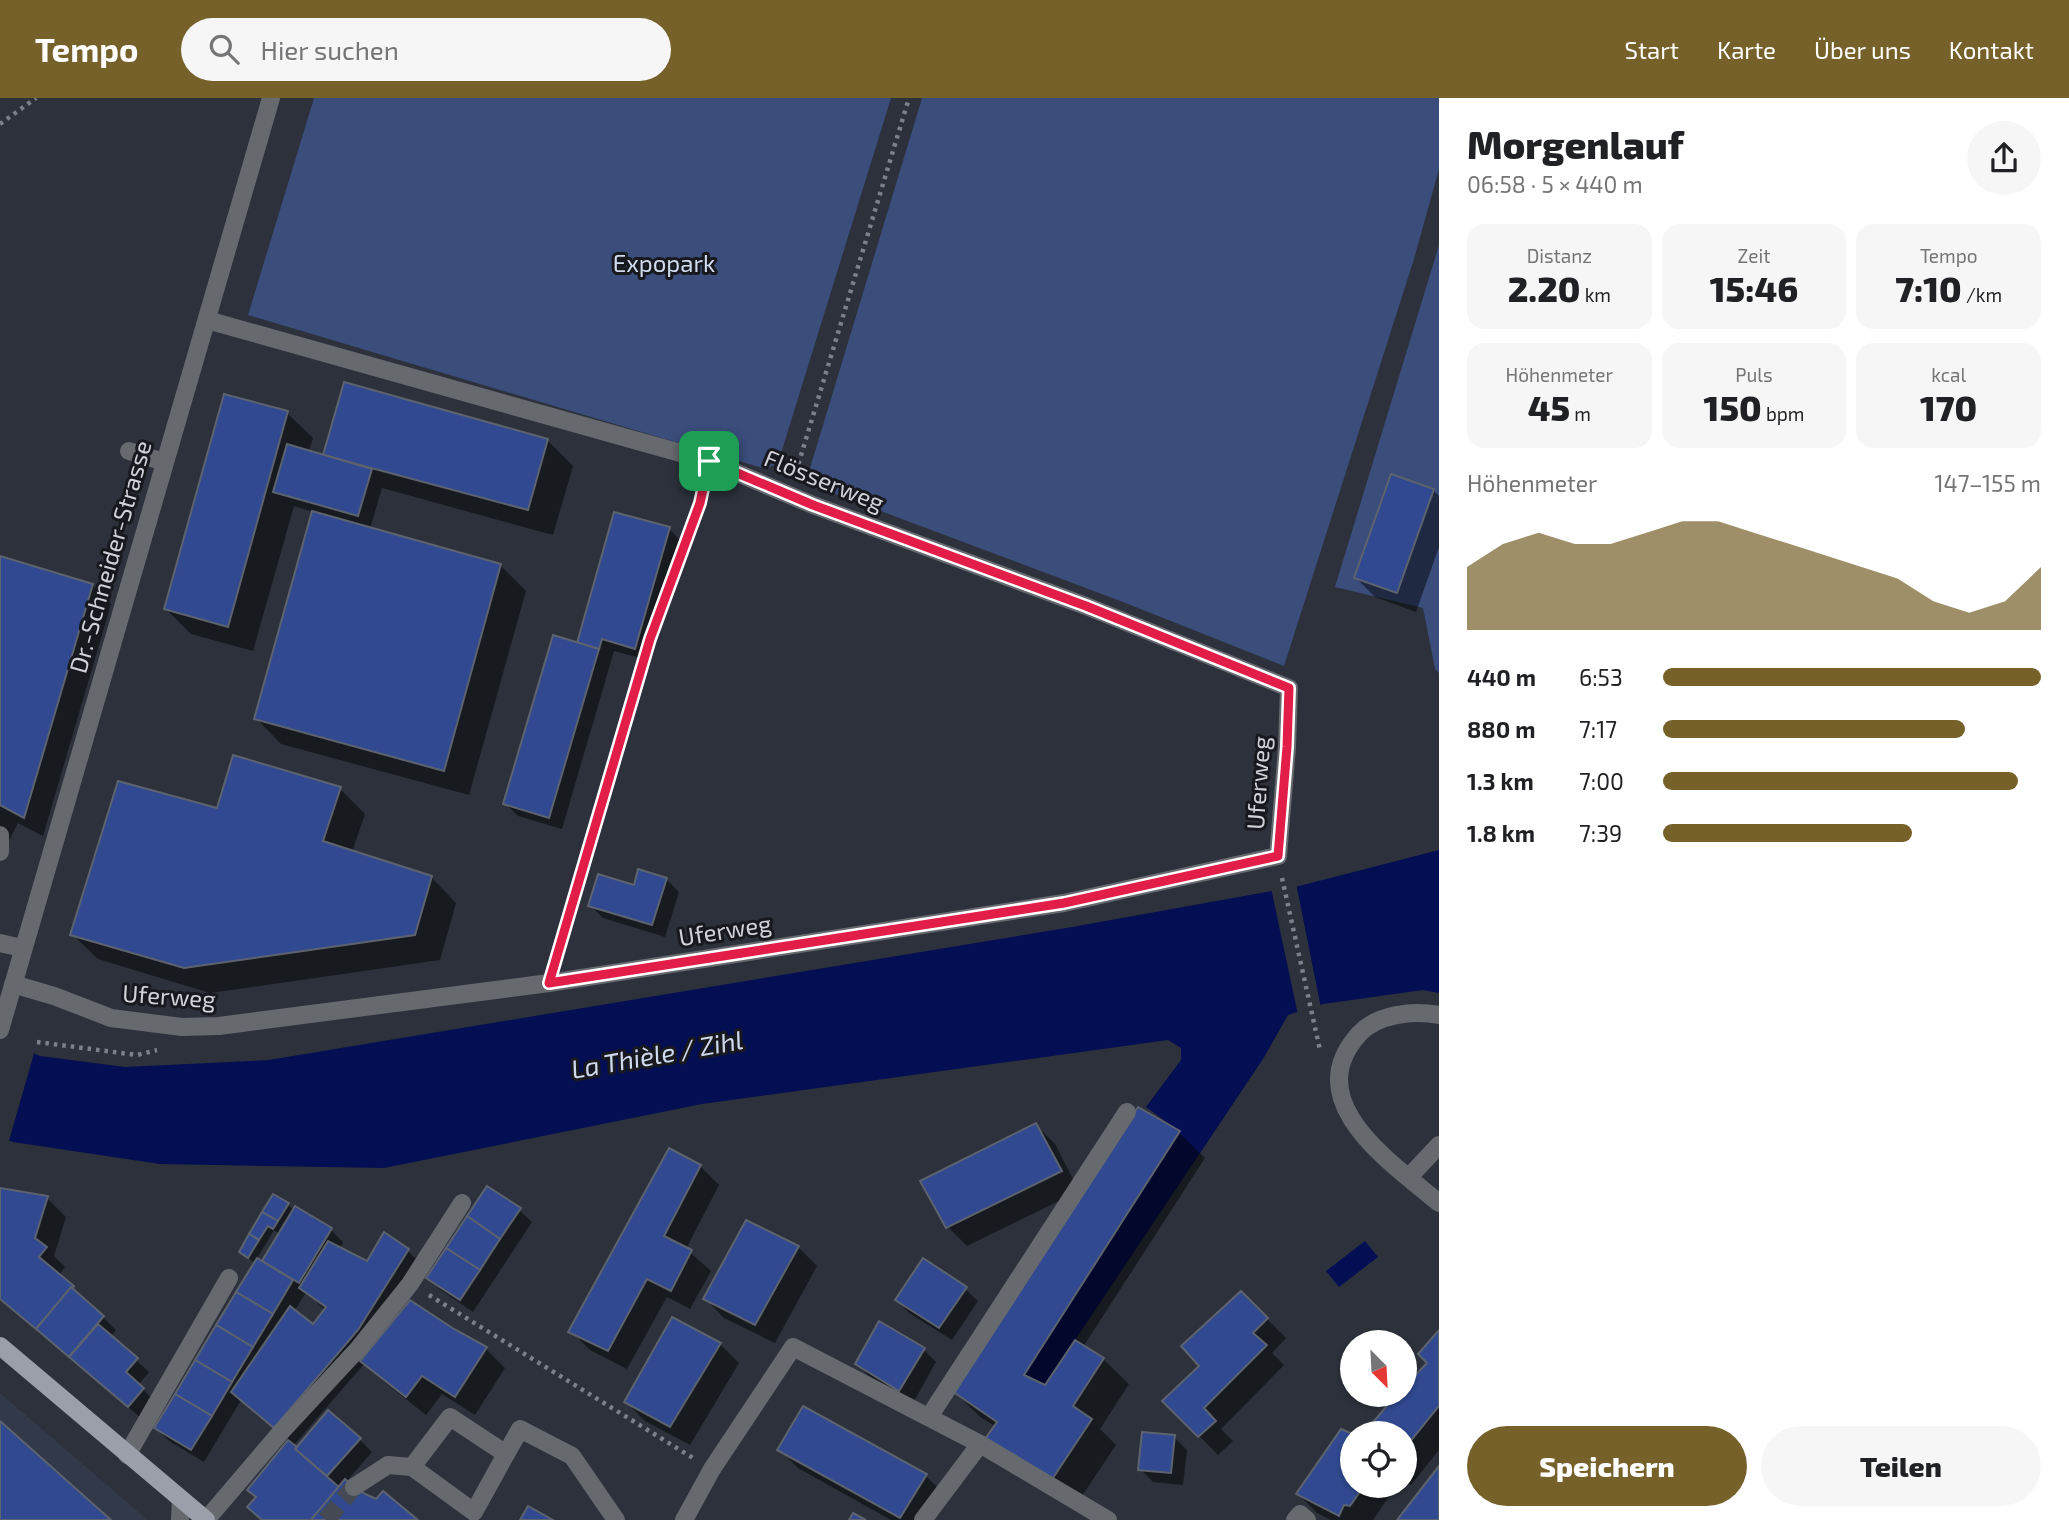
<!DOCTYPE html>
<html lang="de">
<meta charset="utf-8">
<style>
body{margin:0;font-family:"Exo 2",sans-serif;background:#f6f6f6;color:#202124;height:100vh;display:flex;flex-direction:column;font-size:26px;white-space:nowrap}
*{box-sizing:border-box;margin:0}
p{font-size:23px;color:#757577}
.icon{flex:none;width:38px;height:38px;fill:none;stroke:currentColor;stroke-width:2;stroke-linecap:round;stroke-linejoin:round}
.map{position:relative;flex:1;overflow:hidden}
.side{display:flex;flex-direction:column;background:#fff;width:630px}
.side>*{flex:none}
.needle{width:46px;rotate:156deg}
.buttons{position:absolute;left:1340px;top:1232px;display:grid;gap:14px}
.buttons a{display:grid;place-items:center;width:77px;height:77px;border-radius:50%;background:#fff;box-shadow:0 2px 5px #0004;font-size:35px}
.pin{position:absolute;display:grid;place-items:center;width:60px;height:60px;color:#fff;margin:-30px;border-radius:14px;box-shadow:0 4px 10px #0006}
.round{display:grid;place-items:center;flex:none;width:74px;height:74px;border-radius:37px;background:#f6f6f6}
.headline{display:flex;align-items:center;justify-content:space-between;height:119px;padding:0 28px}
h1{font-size:38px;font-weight:800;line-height:52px}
.figures{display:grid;grid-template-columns:repeat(3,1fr);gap:10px;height:119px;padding:7px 28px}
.figures div{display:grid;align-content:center;border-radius:18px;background:#f6f6f6;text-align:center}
.figures b{font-size:35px;font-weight:800}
.figures small{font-size:19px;font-weight:400}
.figures p{font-size:19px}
.chart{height:196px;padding:14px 28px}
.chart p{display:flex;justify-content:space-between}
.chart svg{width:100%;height:126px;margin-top:7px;fill:#76612b;opacity:.7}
.action{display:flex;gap:14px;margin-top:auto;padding:14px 28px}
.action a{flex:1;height:80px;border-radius:42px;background:#76612b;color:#fff;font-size:28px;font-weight:800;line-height:80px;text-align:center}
.action a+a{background:#f6f6f6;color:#202124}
ul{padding:0 28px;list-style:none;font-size:23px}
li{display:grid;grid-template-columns:112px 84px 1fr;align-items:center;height:52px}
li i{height:18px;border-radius:9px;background:#76612b}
header{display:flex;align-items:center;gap:42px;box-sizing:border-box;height:98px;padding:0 35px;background:#76612b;color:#fff}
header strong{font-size:33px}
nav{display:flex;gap:38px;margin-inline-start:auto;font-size:24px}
.search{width:490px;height:63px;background:#f6f6f6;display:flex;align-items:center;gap:18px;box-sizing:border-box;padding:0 24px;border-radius:38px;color:#757577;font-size:26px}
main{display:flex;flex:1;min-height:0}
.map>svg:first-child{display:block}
.built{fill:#323949}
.green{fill:#3a4d7b}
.water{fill:#040e52}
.pier{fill:#2c313b}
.shadow{fill:#0007;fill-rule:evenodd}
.building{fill:#304990;stroke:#5d636e;stroke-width:2}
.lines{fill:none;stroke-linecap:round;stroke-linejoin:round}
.minor-tunnel{stroke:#444953;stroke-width:18;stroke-dasharray:18 9;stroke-linecap:butt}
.path{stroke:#7c8089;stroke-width:4.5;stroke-dasharray:3.5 5;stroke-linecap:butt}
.minor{stroke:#66696e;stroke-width:18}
.major{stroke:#9a9faa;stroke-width:18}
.route-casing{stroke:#fff;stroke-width:14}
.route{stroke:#e11d48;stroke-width:9}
.labels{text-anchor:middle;stroke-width:6;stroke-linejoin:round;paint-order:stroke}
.park-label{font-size:24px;fill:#d1daef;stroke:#17191e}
.street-label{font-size:24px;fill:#cfd2d9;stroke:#17191e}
.water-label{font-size:26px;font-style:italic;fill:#d0d9ee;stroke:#17191e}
</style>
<header>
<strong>Tempo</strong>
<div class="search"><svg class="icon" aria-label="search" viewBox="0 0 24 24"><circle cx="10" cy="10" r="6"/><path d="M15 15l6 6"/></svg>Hier suchen</div>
<nav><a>Start</a><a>Karte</a><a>Über uns</a><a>Kontakt</a></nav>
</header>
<main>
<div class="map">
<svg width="1439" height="1422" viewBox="0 0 1439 1422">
<rect width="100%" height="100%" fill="#2c313b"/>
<path class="built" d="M0 1295 142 1417 147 1422H0Z"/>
<g class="green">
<path d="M314 0H891L778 365 766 371 248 217Z"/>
<path d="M922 0H1439V71L1414 161 1284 568 1123 504 822 391 810 370Z"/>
<path d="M1439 147V575L1435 571 1423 510 1335 489Z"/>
</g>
<g class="water">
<path d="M1439 752V895L1423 892 1323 906 1288 917 1263 961 1045 1287 1024 1277 1180 1034 1146 1009 1181 962V950L1168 942 702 1006 384 1070 160 1066 13 1044 0 1039V940L40 958 125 969 269 962 1072 829 1299 788Z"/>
<path d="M1365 1143 1378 1159 1339 1189 1326 1173Z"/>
</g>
<g class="pier">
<path d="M1296 785 1321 910 1298 917 1271 790Z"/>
<path d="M0 937 35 952 8 1046 0 1043Z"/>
</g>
<g class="shadow">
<path d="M287 315 313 340 309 354 329 360 547 342 573 368 553 437 382 390 370 431 500 467 526 493 469 697 281 646 256 620 313 414 294 408 253 553 191 536 166 511Z"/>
<path d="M1433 392 1439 398V449L1416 514 1375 499 1356 480Z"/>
<path d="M669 431 682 444 648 562 614 553 562 731 518 718 505 705 578 547Z"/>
<path d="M0 460 92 487 111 506 43 738 18 725 0 760Z"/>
<path d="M340 691 365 716 352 754 431 779 456 805 440 862 210 895 98 861 72 836 218 712Z"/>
<path d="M666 781 679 794 665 839 603 820 590 807 635 789Z"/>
<path d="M1139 1011 1179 1035 1205 1060 1083 1249 1103 1261 1129 1286 1100 1331 1116 1347 1076 1407 996 1329 979 1318 954 1293Z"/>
<path d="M1036 1027 1055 1046 1079 1093 967 1148 948 1129Z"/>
<path d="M700 1068 719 1087 686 1151 711 1173 690 1211 667 1199 627 1271 590 1252 571 1233Z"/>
<path d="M0 1092 47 1100 66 1119 54 1158 65 1169 59 1177 116 1232 110 1239 149 1274 138 1287 155 1303 141 1320 0 1202Z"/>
<path d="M288 1106 294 1113 331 1132 343 1144 340 1151 368 1166 408 1153 427 1172 404 1209 486 1251 505 1270 475 1317 442 1296 426 1317 382 1282 365 1265 293 1348 297 1352 359 1341 372 1354 346 1384 360 1396 415 1422H262L249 1409 289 1344 241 1302 204 1364 169 1343 156 1330 255 1165 241 1154ZM274 1132 280 1136 263 1165 256 1162ZM306 1194 325 1212 313 1228 294 1214Z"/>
<path d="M519 1112 532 1124 473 1214 441 1192 428 1180Z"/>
<path d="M798 1149 817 1168 775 1245 724 1220 705 1200Z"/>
<path d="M965 1191 978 1203 952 1242 909 1215 897 1202Z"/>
<path d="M1241 1195 1286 1240 1272 1255 1284 1267 1221 1331 1233 1343 1218 1357 1165 1303 1202 1268Z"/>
<path d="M1439 1235V1352L1411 1387 1405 1383V1335H1366L1399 1297H1405L1430 1265Z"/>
<path d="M720 1246 739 1265 690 1347 645 1323 626 1304Z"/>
<path d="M924 1252 936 1264 913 1305 869 1278 857 1265Z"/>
<path d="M1174 1339 1187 1352 1183 1387 1153 1384 1140 1371Z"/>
<path d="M779 1351 926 1378 945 1397 929 1422H891L798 1370Z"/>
<path d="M1353 1388H1396L1373 1422H1331L1317 1415 1298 1396Z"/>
</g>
<g class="building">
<path d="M344 284 548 341 528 412 323 357Z"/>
<path d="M224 296 288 313 228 529 164 511Z"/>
<path d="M287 346 372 371 358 418 273 394Z"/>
<path d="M1391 376 1434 391 1397 495 1354 480Z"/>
<path d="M312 413 501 466 444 673 254 621Z"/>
<path d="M614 414 670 429 635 551 602 541 599 551 577 545Z"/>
<path d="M0 458 93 486 24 720 0 707Z"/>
<path d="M553 537 599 551 549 720 503 706Z"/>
<path d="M233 657 341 689 323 743 432 778 415 837 184 870 70 837 118 683 217 710Z"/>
<path d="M638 771 667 780 652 827 588 808 598 776 634 787Z"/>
<path d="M1138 1009 1180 1033 1024 1277 1045 1287 1075 1242 1104 1260 1073 1308 1092 1321 1051 1383 985 1341 997 1324 952 1293Z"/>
<path d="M1036 1025 1062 1073 946 1130 920 1083Z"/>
<path d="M669 1050 701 1067 664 1138 692 1152 671 1193 647 1181 608 1253 568 1234Z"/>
<path d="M487 1088 521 1110 500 1141 467 1118Z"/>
<path d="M0 1090 48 1098 35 1140 47 1149 39 1159 74 1188 36 1231 0 1201Z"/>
<path d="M273 1096 289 1105 278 1123 262 1114Z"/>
<path d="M295 1108 332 1130 299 1185 262 1163Z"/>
<path d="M262 1114 278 1123 273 1131 268 1128 259 1142 249 1136Z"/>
<path d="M467 1118 500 1141 480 1172 446 1150Z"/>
<path d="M746 1122 799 1148 755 1227 703 1201Z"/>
<path d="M384 1134 409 1151 358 1232 274 1330 231 1294 290 1208 313 1226 326 1209 299 1190 328 1143 367 1163Z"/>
<path d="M249 1136 259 1142 248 1160 239 1154Z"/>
<path d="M446 1150 480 1172 460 1202 426 1180Z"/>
<path d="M257 1160 293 1182 273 1216 236 1194Z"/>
<path d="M923 1160 967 1189 939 1230 895 1202Z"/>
<path d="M71 1189 104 1218 69 1259 36 1231Z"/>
<path d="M1241 1193 1268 1220 1253 1235 1267 1247 1204 1310 1216 1323 1198 1339 1162 1303 1199 1268 1181 1248Z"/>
<path d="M236 1194 273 1216 253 1249 216 1227Z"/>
<path d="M410 1202 454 1231 487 1249 455 1299 422 1278 406 1299 360 1263Z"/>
<path d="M672 1219 721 1245 670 1329 624 1304Z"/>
<path d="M879 1223 925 1250 899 1293 855 1266Z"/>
<path d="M98 1226 138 1260 126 1274 144 1290 128 1309 69 1259Z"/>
<path d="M216 1227 253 1249 232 1284 195 1262Z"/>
<path d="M1439 1232V1308L1405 1350V1335H1364L1396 1297H1405V1288L1427 1265 1418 1256Z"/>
<path d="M195 1262 232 1284 212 1318 175 1296Z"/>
<path d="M175 1296 212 1318 191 1352 154 1330Z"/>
<path d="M803 1308 927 1376 900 1420 777 1352Z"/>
<path d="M328 1312 361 1340 327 1378 295 1351Z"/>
<path d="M0 1323 111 1422H0Z"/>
<path d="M1341 1331 1353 1336V1388H1364L1350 1408 1344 1407 1339 1418 1296 1396Z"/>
<path d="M1142 1334 1175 1337 1171 1375 1138 1372Z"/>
<path d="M288 1342 297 1349 295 1351 339 1389 311 1422H262L247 1409 256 1399 247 1392Z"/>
<path d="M1439 1368V1422H1397Z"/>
<path d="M345 1381 361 1394 376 1401 383 1393 418 1422H311Z"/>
<path d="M528 1408 553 1422H520Z"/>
<path d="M853 1415 866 1422H849Z"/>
</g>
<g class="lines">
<path class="minor-tunnel" d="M326 1422 354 1389"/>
<g class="path">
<path d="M0 26 36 0"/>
<path d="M796 374 909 0"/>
<path d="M1282 780 1320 952"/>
<path d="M557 861 650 541 700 405 704 385"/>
<path d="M37 944 137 957 157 952"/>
<path d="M429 1197 693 1360"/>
</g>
<g class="minor">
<path d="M129 353 164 364"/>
<path d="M0 737V754"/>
<path d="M0 845 22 850"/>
<path d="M13 886 54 898 111 920 182 929 219 928 549 885 1064 805 1278 758 1287 649 1289 590 1086 508 813 407 709 363 207 222"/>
<path d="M1439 917C1414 912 1377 916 1359 936 1298 1004 1392 1065 1439 1105"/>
<path d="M0 932 271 0"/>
<path d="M1409 1079 1439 1047"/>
<path d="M929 1319 1127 1014"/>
<path d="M506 1356 474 1414 412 1369 450 1319 506 1356 520 1331 572 1358 616 1422"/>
<path d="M127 1357 229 1180"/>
<path d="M354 1389 388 1367 412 1369"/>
<path d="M180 1422 181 1401"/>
<path d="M206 1422 281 1334 358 1251 410 1186 462 1105"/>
<path d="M684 1422 712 1371 793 1249 980 1346 1108 1422"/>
<path d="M923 1422 980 1346"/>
<path d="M1295 1422 1300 1416 1307 1422"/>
</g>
<path class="major" d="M0 1248 206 1422"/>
</g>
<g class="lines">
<defs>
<path id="route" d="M709 363 813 407 1086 508 1289 590 1287 649 1278 758 1064 805 549 885 650 541 700 405Z"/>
</defs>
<use href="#route" class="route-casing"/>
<use href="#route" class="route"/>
</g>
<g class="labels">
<g class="park-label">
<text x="664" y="174">Expopark</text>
</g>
<g class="street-label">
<text transform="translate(824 383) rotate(22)" y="8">Flösserweg</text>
<text transform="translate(111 459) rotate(-74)" y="8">Dr.-Schneider-Strasse</text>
<text transform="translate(1259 685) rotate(-86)" y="8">Uferweg</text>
<text transform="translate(725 833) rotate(-9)" y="8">Uferweg</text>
<text transform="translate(169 899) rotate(4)" y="8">Uferweg</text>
</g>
<g class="water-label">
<text transform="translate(657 957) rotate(-10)" y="9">La Thièle / Zihl</text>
</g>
</g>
</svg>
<div class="buttons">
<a><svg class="needle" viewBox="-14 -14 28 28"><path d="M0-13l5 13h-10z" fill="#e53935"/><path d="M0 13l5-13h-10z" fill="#757577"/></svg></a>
<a><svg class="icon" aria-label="locate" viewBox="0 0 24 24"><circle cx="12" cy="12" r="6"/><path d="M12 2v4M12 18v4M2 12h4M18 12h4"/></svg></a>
</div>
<div class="pin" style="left:709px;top:363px;background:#1e9e55"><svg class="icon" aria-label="arrive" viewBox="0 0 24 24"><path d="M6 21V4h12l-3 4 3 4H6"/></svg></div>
</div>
<section class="side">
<div class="headline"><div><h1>Morgenlauf</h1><p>06:58 · 5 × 440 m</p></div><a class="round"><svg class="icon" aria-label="share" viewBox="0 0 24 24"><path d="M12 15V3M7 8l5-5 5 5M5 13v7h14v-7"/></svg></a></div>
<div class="figures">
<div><p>Distanz</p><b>2.20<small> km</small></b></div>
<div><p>Zeit</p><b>15:46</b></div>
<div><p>Tempo</p><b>7:10<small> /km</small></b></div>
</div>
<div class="figures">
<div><p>Höhenmeter</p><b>45<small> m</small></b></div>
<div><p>Puls</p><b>150<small> bpm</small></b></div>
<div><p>kcal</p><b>170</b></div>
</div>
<div class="chart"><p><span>Höhenmeter</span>147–155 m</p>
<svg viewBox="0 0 160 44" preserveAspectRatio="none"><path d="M0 44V22L10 14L20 10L30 14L40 14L50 10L60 6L70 6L80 10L90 14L100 18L110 22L120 26L130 34L140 38L150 34L160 22V44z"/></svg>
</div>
<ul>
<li><b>440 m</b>6:53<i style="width:100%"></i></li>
<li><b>880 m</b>7:17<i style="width:80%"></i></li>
<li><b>1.3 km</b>7:00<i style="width:94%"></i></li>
<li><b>1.8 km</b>7:39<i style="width:66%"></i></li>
</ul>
<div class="action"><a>Speichern</a><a>Teilen</a></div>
</section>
</main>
